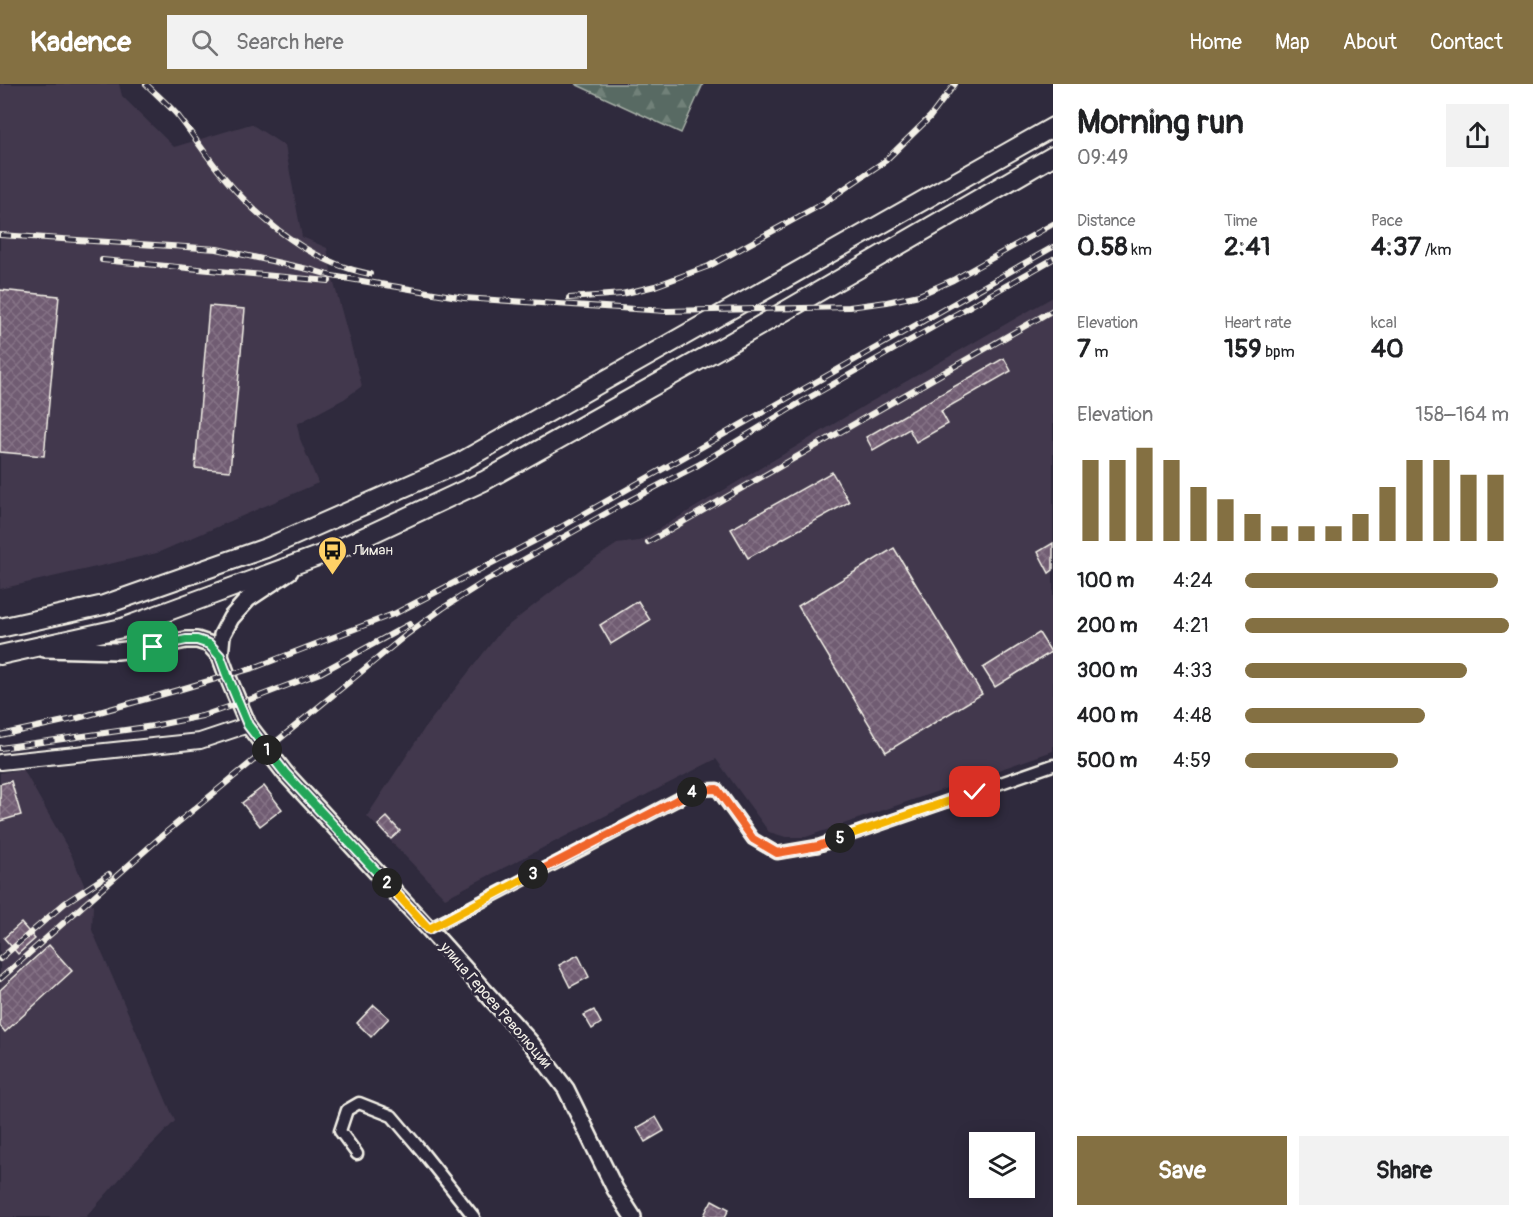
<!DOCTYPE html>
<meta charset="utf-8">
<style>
body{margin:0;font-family:Pangolin,sans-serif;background:#f2f2f2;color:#202124;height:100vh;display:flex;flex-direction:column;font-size:22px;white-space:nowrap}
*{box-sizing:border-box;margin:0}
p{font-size:20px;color:#757577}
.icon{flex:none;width:33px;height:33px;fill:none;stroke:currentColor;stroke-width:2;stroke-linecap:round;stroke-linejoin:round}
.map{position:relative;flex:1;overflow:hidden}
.sheet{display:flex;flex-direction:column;background:#fff;width:480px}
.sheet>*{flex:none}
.buttons{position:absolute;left:969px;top:1048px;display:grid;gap:12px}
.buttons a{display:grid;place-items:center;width:66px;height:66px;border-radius:0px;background:#fff;box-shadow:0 3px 15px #0003;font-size:30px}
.pin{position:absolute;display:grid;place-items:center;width:51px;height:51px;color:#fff;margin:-26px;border-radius:12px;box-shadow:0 3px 9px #0006}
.km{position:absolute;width:30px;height:30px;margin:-15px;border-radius:50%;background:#222;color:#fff;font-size:16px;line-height:30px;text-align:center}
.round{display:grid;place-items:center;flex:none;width:63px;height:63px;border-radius:0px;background:#f2f2f2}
.summary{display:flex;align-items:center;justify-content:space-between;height:102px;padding:0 24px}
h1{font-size:33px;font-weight:800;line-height:45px}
.figures{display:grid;grid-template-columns:repeat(3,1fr);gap:9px;height:102px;padding:6px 24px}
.figures div{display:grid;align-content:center}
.figures b{font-size:26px;font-weight:800}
.figures small{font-size:16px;font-weight:400}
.figures p{font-size:16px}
.chart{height:168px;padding:12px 24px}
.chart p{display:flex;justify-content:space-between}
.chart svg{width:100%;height:108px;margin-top:6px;stroke:#847042;stroke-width:6}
.primary-button{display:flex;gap:12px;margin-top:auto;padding:12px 24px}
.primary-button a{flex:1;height:69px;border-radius:0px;background:#847042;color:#fff;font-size:24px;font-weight:800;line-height:69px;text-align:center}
.primary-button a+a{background:#f2f2f2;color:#202124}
ul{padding:0 24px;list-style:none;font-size:20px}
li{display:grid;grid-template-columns:96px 72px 1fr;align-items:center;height:45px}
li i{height:15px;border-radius:8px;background:#847042}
header{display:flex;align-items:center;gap:36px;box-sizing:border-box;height:84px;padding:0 30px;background:#847042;color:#fff}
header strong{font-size:28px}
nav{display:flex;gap:33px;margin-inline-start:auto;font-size:21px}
.search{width:420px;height:54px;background:#f2f2f2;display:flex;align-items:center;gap:15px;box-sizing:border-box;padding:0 21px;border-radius:0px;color:#757577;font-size:22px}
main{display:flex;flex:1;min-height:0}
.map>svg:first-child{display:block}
.built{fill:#42394d}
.forest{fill:url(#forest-firs);stroke:#a6aea6;stroke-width:1.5}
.building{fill:url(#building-cross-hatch);stroke:#f4f1e8;stroke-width:1.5}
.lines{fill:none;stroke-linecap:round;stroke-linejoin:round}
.minor-casing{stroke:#f4f1e8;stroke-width:15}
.tertiary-casing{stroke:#f4f1e8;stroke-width:18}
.secondary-casing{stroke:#f4f1e8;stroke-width:20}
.trunk-casing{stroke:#f4f1e8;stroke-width:22}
.minor{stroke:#2f2a3d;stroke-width:10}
.tertiary{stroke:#2f2a3d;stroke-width:14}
.secondary{stroke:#2f2a3d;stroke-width:15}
.trunk{stroke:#2f2a3d;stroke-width:18}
.rail-casing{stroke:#f4f1e8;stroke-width:6}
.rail{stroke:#2f2a3d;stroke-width:4;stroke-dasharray:11;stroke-linecap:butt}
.split-1-casing{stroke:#fff;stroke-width:12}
.split-2-casing{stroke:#fff;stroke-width:12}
.split-3-casing{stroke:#fff;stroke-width:12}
.split-4-casing{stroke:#fff;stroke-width:12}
.split-5-casing{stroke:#fff;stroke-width:12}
.split-6-casing{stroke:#fff;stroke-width:12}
.split-1{stroke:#22a559;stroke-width:8}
.split-2{stroke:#22a559;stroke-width:8}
.split-3{stroke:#f5b400;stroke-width:8}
.split-4{stroke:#f0652b;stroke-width:8}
.split-5{stroke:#f0652b;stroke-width:8}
.split-6{stroke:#f5b400;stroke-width:8}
.labels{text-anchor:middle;stroke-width:6;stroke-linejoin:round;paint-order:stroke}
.poi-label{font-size:15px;fill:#f4f1e8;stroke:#2f2a3d;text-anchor:start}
.street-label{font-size:15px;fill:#f4f1e8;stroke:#2f2a3d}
</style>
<header>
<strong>Kadence</strong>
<div class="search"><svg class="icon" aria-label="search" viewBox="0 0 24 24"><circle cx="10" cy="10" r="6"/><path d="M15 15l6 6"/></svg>Search here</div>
<nav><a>Home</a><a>Map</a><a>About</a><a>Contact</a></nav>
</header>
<main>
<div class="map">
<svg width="1053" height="1133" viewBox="0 0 1053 1133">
<defs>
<pattern id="forest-firs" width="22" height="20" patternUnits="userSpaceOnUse" patternTransform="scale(1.5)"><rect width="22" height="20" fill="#586b63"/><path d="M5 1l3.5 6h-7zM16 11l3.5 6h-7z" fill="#718179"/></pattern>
<pattern id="building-cross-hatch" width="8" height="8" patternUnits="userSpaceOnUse" patternTransform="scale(1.5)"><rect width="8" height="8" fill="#705b72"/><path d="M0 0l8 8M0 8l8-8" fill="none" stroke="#857386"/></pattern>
</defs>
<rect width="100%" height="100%" fill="#2f2a3d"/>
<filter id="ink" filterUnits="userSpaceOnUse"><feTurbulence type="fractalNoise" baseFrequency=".0167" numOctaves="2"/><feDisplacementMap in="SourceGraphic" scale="12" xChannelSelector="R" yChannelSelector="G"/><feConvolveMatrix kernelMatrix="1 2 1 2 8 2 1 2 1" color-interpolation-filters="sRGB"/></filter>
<g filter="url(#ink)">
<g class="built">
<path d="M0 0H119L122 12 174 63 251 40 285 62 302 153 327 164 332 192 362 302 344 315 297 340 300 355 318 399 157 469 0 505Z"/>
<path d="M1053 213V667L806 753H786L769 748 716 675 445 814 367 732 426 642 501 547 587 480 617 460 639 457 867 320Z"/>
<path d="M23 685 71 770 93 822 92 846 175 1037 132 1081 86 1133H0V689Z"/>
</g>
<path class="forest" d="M575 0H703L681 49Z"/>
<g class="building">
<path d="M0 206 59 212 44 372 0 368Z"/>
<path d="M209 222 245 225 230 387 195 384Z"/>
<path d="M1004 274 1011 287 941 327 948 340 916 358 909 345 873 366 866 353Z"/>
<path d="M832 388 849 418 748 474 731 445Z"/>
<path d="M1053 459V486L1049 489 1038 468Z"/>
<path d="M894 464 982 610 886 668 798 522Z"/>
<path d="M638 517 650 536 611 560 600 541Z"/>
<path d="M1039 549 1051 568 995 603 983 584Z"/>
<path d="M11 697 21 731 0 737V700Z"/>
<path d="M264 702 282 725 260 742 242 719Z"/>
<path d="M387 733 400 747 391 755 378 741Z"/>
<path d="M21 839 35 855 18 870 4 854Z"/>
<path d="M49 861 72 887 5 948 0 942V906Z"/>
<path d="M578 871 589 893 570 903 559 881Z"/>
<path d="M374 921 389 934 371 953 357 939Z"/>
<path d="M594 926 601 939 592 945 584 931Z"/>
<path d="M656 1033 664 1047 645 1058 637 1044Z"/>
<path d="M712 1116 729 1125 725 1133H709L704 1131Z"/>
</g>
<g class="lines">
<defs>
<g id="minor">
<path d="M429 845 696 706 717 705 753 755 777 769 818 762 1053 681"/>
<path d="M357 1070 340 1047 347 1026 359 1019 392 1032 420 1065 474 1133"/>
</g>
<path id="tertiary" d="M0 678 200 657 248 641"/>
<g id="secondary">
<path d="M290 487 248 515 231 534 222 551 220 572 227 591 248 641 285 689 429 845 531 959 566 1005 615 1105 633 1133"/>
<path d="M44 565 117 567 153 563 186 556H197L209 560 220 572"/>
</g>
<g id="trunk">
<path d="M0 544 104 521 266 464 457 380 1053 43"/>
<path d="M0 571 122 544 345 462 484 397 728 260 1053 72"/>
</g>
</defs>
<use href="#minor" class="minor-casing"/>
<use href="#tertiary" class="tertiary-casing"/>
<use href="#secondary" class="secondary-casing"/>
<use href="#trunk" class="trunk-casing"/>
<use href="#minor" class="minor"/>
<use href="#tertiary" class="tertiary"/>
<use href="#secondary" class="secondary"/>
<use href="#trunk" class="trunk"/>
<defs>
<g id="rail">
<path d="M146 0C157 11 169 21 179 33 194 52 207 73 223 92 260 137 312 179 370 190"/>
<path d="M0 151 217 165 312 186 332 192 464 214 666 227 849 223 887 218 919 211 953 196 1053 140"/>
<path d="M102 176 329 197"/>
<path d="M569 214 622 210 655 202 709 182 822 120 885 77 930 33 955 0"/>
<path d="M648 458 1053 226"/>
<path d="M0 651 78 634 178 606 256 583 396 529 561 443 1053 163"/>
<path d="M0 664 153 642 202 632 257 613 320 589 410 540"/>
<path d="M0 875 65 819 109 790"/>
<path d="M0 895 164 750 406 551 443 524 484 498 619 422 698 381 798 320 1053 175"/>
</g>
</defs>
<use href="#rail" class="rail-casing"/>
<use href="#rail" class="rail"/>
</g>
</g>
<g class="lines" filter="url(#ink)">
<defs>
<path id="split-1" d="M153 563 186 556H197L209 560 220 572 227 591 248 641 267 666"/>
<path id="split-2" d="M267 666 285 689 387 799"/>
<path id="split-3" d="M387 799 429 845 533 790"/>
<path id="split-4" d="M533 790 692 708"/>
<path id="split-5" d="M692 708 696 706 717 705 753 755 777 769 818 762 840 754"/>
<path id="split-6" d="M840 754 975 708"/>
</defs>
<use href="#split-1" class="split-1-casing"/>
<use href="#split-2" class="split-2-casing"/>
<use href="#split-3" class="split-3-casing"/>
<use href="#split-4" class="split-4-casing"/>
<use href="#split-5" class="split-5-casing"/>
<use href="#split-6" class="split-6-casing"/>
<use href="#split-1" class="split-1"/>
<use href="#split-2" class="split-2"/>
<use href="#split-3" class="split-3"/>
<use href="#split-4" class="split-4"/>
<use href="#split-5" class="split-5"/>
<use href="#split-6" class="split-6"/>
</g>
<defs>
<symbol id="bus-pin" viewBox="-11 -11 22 30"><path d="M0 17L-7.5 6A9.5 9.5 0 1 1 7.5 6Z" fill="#ffd166" stroke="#2f2a3d"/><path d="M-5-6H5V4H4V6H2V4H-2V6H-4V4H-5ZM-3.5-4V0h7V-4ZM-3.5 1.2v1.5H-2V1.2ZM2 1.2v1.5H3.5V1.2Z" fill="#111"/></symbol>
</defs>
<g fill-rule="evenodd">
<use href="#bus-pin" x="316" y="450" width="33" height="45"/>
</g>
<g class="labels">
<g class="poi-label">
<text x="353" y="471">Лиман</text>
</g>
<g class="street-label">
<text transform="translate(496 921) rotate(49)" y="5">улица Героев Революции</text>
</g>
</g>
</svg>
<div class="buttons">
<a><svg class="icon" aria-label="layers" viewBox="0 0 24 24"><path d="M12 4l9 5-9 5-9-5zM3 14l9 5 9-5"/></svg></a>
</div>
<div class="pin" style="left:153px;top:563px;background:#1e9e55"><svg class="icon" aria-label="arrive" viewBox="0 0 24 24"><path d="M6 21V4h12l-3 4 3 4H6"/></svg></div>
<div class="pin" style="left:975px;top:708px;background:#d93025"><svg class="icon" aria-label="check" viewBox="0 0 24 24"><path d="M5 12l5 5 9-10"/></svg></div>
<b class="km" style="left:267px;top:666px">1</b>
<b class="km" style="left:387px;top:799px">2</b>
<b class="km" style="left:533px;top:790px">3</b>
<b class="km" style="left:692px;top:708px">4</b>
<b class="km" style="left:840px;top:754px">5</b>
</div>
<section class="sheet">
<div class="summary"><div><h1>Morning run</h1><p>09:49</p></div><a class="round"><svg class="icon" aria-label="share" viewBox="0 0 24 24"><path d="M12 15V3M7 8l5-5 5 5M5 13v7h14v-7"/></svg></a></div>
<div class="figures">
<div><p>Distance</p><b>0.58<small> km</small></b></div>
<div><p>Time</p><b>2:41</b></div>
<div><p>Pace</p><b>4:37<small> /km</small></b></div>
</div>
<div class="figures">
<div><p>Elevation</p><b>7<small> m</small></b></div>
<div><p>Heart rate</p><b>159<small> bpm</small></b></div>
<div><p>kcal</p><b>40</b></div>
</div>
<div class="chart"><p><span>Elevation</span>158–164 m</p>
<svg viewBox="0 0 160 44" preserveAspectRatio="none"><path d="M5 44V11M15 44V11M25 44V6M35 44V11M45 44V22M55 44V27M65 44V33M75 44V38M85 44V38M95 44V38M105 44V33M115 44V22M125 44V11M135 44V11M145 44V17M155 44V17"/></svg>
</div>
<ul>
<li><b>100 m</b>4:24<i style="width:96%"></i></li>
<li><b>200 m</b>4:21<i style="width:100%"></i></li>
<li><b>300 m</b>4:33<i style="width:84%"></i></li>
<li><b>400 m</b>4:48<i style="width:68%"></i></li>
<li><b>500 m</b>4:59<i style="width:58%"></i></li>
</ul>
<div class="primary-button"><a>Save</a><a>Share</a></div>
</section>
</main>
